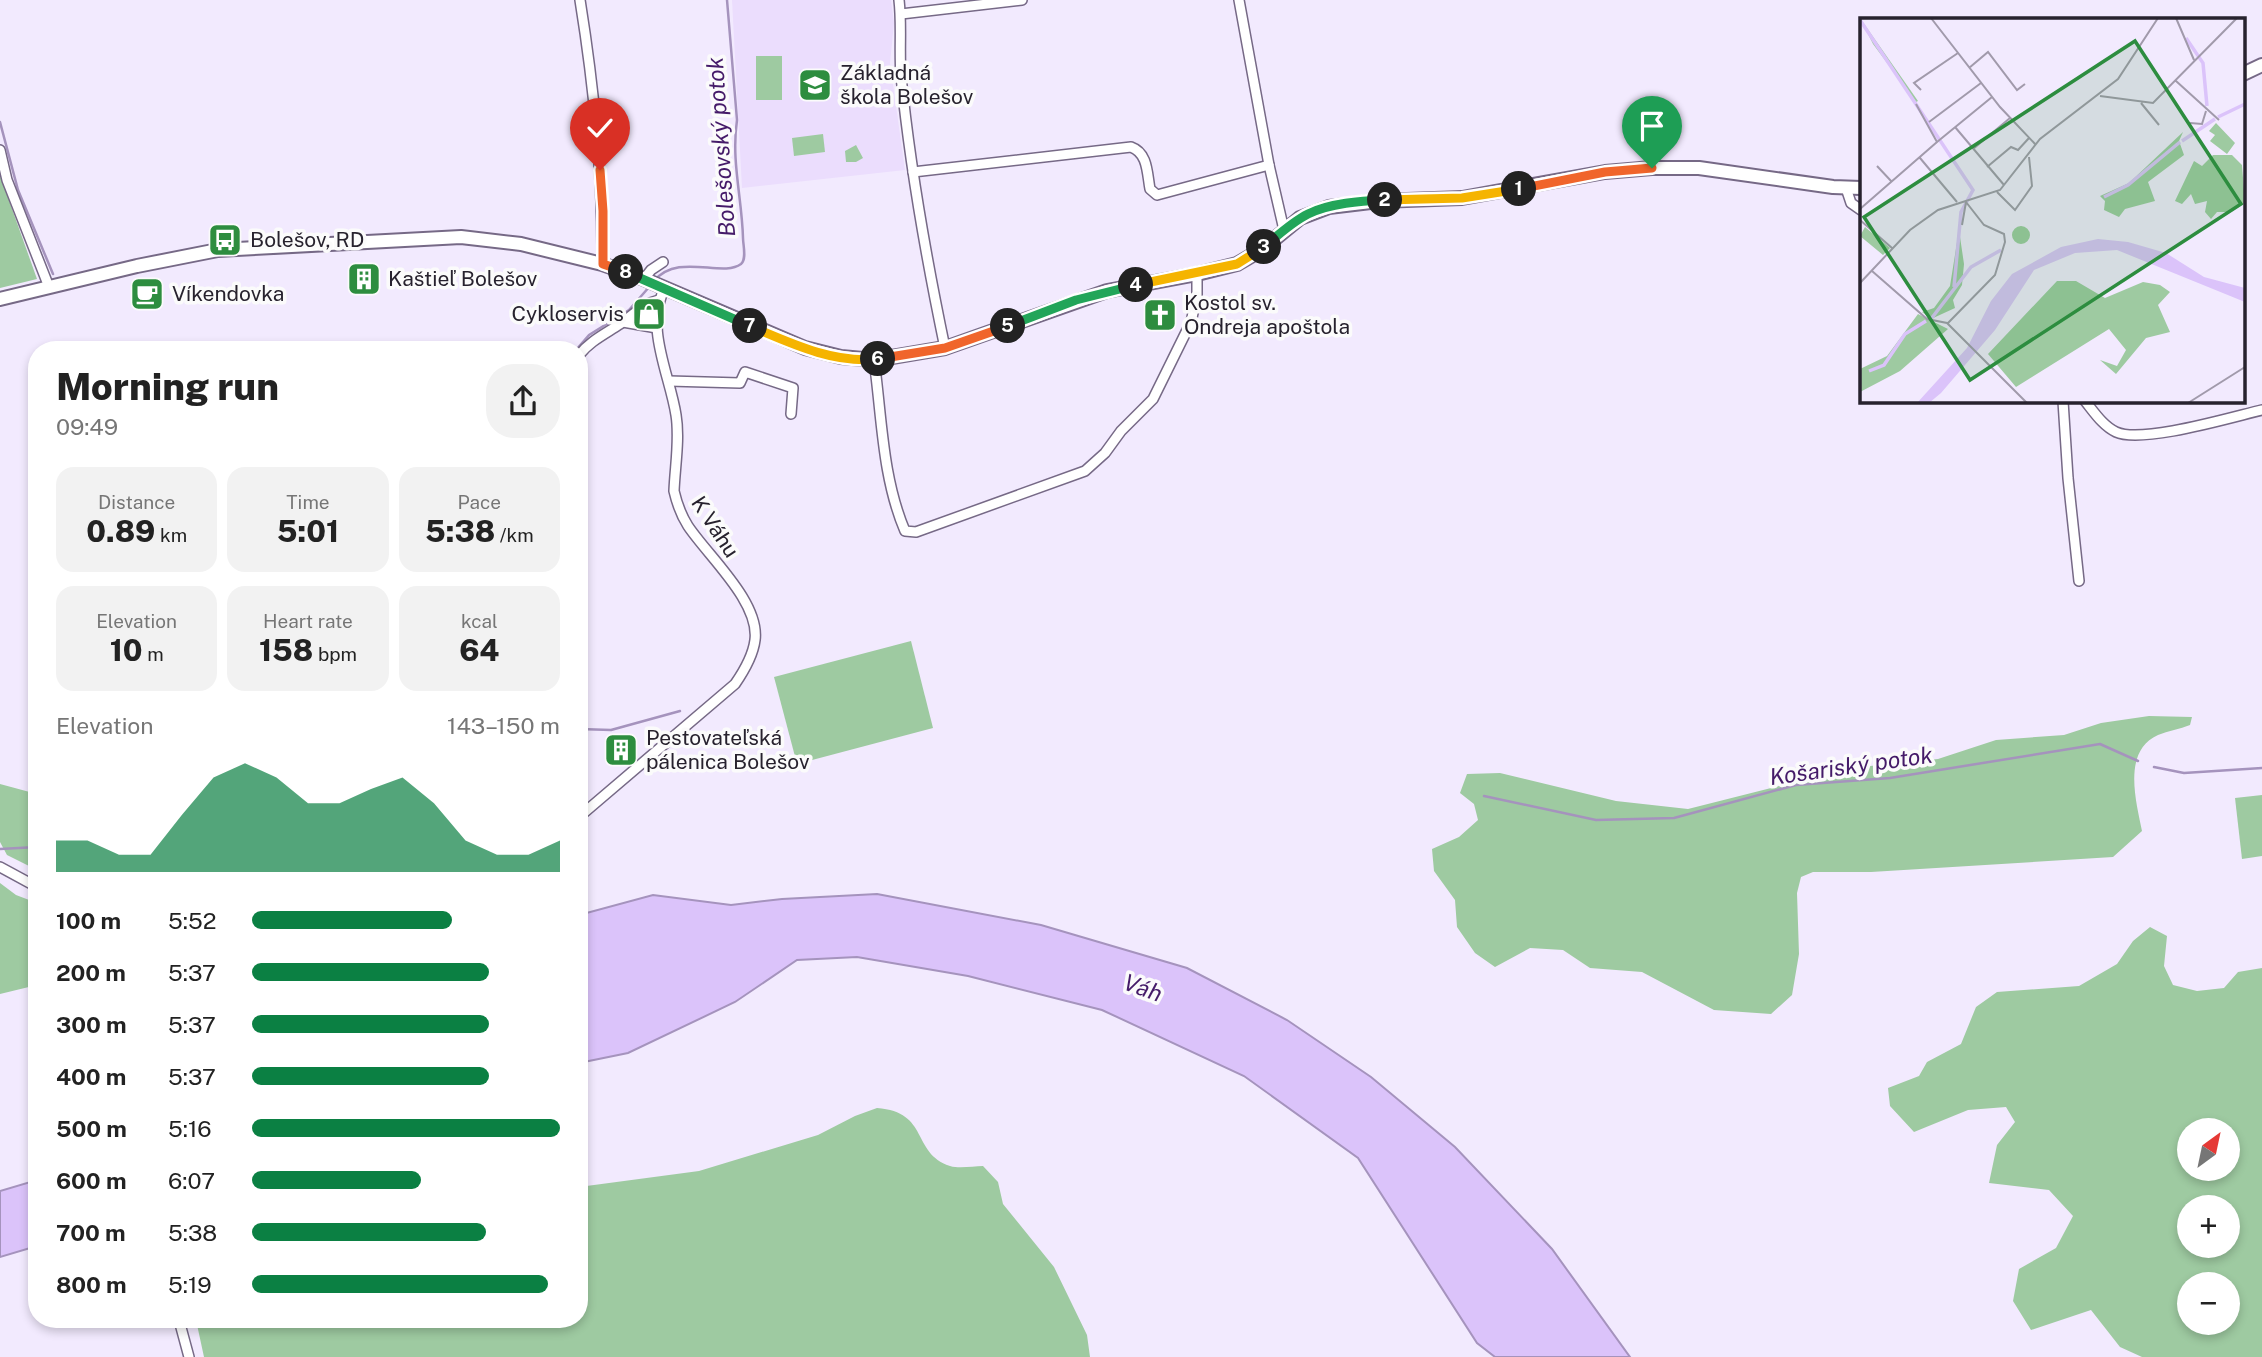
<!DOCTYPE html>
<meta charset="utf-8">
<style>
body{margin:0;font-family:"Public Sans",sans-serif;background:#f2f2f2;color:#222;height:100vh;display:flex;flex-direction:column;font-size:26px;white-space:nowrap}
*{box-sizing:border-box;margin:0}
p{font-size:23px;color:#767676}
.icon{flex:none;width:38px;height:38px;fill:none;stroke:currentColor;stroke-width:2;stroke-linecap:round;stroke-linejoin:round}
.map{position:relative;flex:1;overflow:hidden}
.details{position:absolute;left:28px;top:341px;width:560px;height:987px;display:flex;flex-direction:column;background:#fff;border-radius:28px;box-shadow:0 4px 10px #0003}
.details>*{flex:none}
.needle{width:46px;rotate:33deg}
.controls{position:absolute;left:2177px;top:1118px;display:grid;gap:14px}
.controls a{display:grid;place-items:center;width:63px;height:63px;border-radius:50%;background:#fff;box-shadow:0 4px 10px #0003;font-size:35px}
.pin{position:absolute;display:grid;place-items:center;width:60px;height:60px;color:#fff;margin:-72px -30px;border-radius:50% 50% 50% 0;rotate:-45deg;box-shadow:0 0 7px #0007}
.pin .icon{rotate:45deg}
.km{position:absolute;width:35px;height:35px;margin:-18px;border-radius:50%;background:#222;color:#fff;font-size:19px;line-height:35px;text-align:center}
.round{display:grid;place-items:center;flex:none;width:74px;height:74px;border-radius:28px;background:#f2f2f2}
.overview{display:flex;align-items:center;justify-content:space-between;height:119px;padding:0 28px}
h1{font-size:38px;font-weight:800;line-height:52px}
.figures{display:grid;grid-template-columns:repeat(3,1fr);gap:10px;height:119px;padding:7px 28px}
.figures div{display:grid;align-content:center;border-radius:18px;background:#f2f2f2;text-align:center}
.figures b{font-size:30px;font-weight:800}
.figures small{font-size:19px;font-weight:400}
.figures p{font-size:19px}
.chart{height:196px;padding:14px 28px}
.chart p{display:flex;justify-content:space-between}
.chart svg{width:100%;height:126px;margin-top:7px;fill:#0b8043;opacity:.7}
ul{padding:0 28px;list-style:none;font-size:23px}
li{display:grid;grid-template-columns:112px 84px 1fr;align-items:center;height:52px}
li i{height:18px;border-radius:9px;background:#0b8043}
.map>svg:first-child{display:block}
.built{fill:#ebddfd}
.green{fill:#9ecaa1;fill-rule:evenodd}
.water{fill:#dbc3fa;stroke:#a593bd;stroke-width:2}
.lines{fill:none;stroke-linecap:round;stroke-linejoin:round}
.stream{stroke:#a593bd;stroke-width:2.5}
.minor-casing{stroke:#766986;stroke-width:12}
.major-casing{stroke:#766986;stroke-width:16}
.minor{stroke:#fff;stroke-width:9}
.major{stroke:#fff;stroke-width:12}
.split-1-casing{stroke:#fff;stroke-width:14}
.split-2-casing{stroke:#fff;stroke-width:14}
.split-3-casing{stroke:#fff;stroke-width:14}
.split-4-casing{stroke:#fff;stroke-width:14}
.split-5-casing{stroke:#fff;stroke-width:14}
.split-6-casing{stroke:#fff;stroke-width:14}
.split-7-casing{stroke:#fff;stroke-width:14}
.split-8-casing{stroke:#fff;stroke-width:14}
.split-9-casing{stroke:#fff;stroke-width:14}
.split-1{stroke:#f0652b;stroke-width:9}
.split-2{stroke:#f5b400;stroke-width:9}
.split-3{stroke:#22a559;stroke-width:9}
.split-4{stroke:#f5b400;stroke-width:9}
.split-5{stroke:#22a559;stroke-width:9}
.split-6{stroke:#f0652b;stroke-width:9}
.split-7{stroke:#f5b400;stroke-width:9}
.split-8{stroke:#22a559;stroke-width:9}
.split-9{stroke:#f0652b;stroke-width:9}
.labels{text-anchor:middle;stroke-width:7;stroke-linejoin:round;paint-order:stroke}
.poi-label{font-size:21px;fill:#27222e;stroke:#fbfbfb;text-anchor:start}
.street-label{font-size:21px;fill:#27222e;stroke:#fbfbfb}
.water-label{font-size:23px;font-style:italic;fill:#451b69;stroke:#fbfbfb}
.inset-river{fill:none;stroke:#dbc3fa;stroke-width:3.5}
.inset-road{fill:none;stroke:#a19aab;stroke-width:2}
.view{fill:#2d8d3f;fill-opacity:0.15;stroke:#2d8d3f;stroke-width:3.5}
.inset-edge{fill:none;stroke:#27222e;stroke-width:3.5}
</style>
<div class="map">
<svg width="2262" height="1357" viewBox="0 0 2262 1357">
<rect width="100%" height="100%" fill="#f2eafe"/>
<path class="built" d="M732 0H891L894 23 890 63 905 170 742 188Z"/>
<g class="green">
<rect x="756" y="56" width="26" height="44"/>
<path d="M823 134 825 152 794 156 792 138Z"/>
<path d="M856 145 863 158 856 162H846L845 151Z"/>
<path d="M0 175 37 279 0 288Z"/>
<path d="M911 641 933 728 797 764 774 677Z"/>
<path d="M2149 716 2192 717 2190 725C2180 729 2168 731 2158 735 2122 751 2136 801 2142 831L2113 857 1871 872H1813L1801 877 1797 893 1799 954 1792 995 1771 1014 1714 1010 1642 972 1590 968 1563 950 1530 948 1495 967 1475 953 1457 927 1455 900 1434 871 1432 849 1459 837 1478 820 1474 804 1460 793 1467 774 1500 773 1616 801 1688 809 1851 768 1938 759 1996 740 2064 735 2101 723Z"/>
<path d="M0 784 37 794V867L33 868 7 855 0 842Z"/>
<path d="M2262 795V856L2242 859 2235 798Z"/>
<path d="M0 883 16 895 37 903V985L0 994Z"/>
<path d="M2150 927 2167 936 2164 966 2173 985 2197 991 2224 988 2238 972 2262 968V1357H2142L2120 1347 2091 1310 2031 1330 2013 1301 2019 1269 2056 1248 2073 1216 2049 1190 1989 1183 1997 1145 2015 1122 2006 1107 1968 1110 1914 1132 1890 1106 1888 1088 1919 1076 1927 1062 1961 1044 1976 1007 1997 992 2079 986 2117 964 2133 941ZM2189 1130H2228V1169H2189ZM2189 1208H2228V1246H2189ZM2189 1284H2228V1323H2189Z"/>
<path d="M877 1108C930 1112 911 1153 950 1166 960 1169 973 1166 983 1166L998 1182 1003 1204 1054 1267 1087 1335 1090 1357H204L196 1320H579V1187L699 1171 818 1135 855 1116Z"/>
</g>
<g class="water">
<path d="M877 894 1041 925 1187 968 1287 1020 1371 1077 1455 1147 1552 1249 1630 1357H1495L1477 1343 1358 1158 1244 1076 1102 1010 968 976 857 957 797 960 735 1002 628 1053 579 1063V915L653 895 731 905 782 899Z"/>
<path d="M37 1180V1246L0 1257V1191Z"/>
</g>
<g class="lines">
<g class="stream">
<path d="M0 122 18 190 53 274"/>
<path d="M654 281C678 252 722 278 741 264 747 259 743 245 743 238 742 198 731 161 737 120L727 0"/>
<path d="M576 350 589 335 629 310 650 286"/>
<path d="M579 729 611 730 680 711"/>
<path d="M2154 767 2184 773 2262 768"/>
<path d="M1484 796 1596 820 1674 818 1796 785 1890 778 2100 744 2138 761"/>
<path d="M0 849 37 847"/>
</g>
<defs>
<g id="minor">
<path d="M580 0C594 87 603 176 602 264"/>
<path d="M899 0C902 25 899 50 901 76 910 167 926 257 945 348"/>
<path d="M1239 0 1269 165 1284 230"/>
<path d="M901 14 1022 0"/>
<path d="M0 150 7 180 49 287"/>
<path d="M913 172 1131 147C1148 153 1147 173 1150 189L1157 195 1269 165"/>
<path d="M1846 188 1851 203 1861 210"/>
<path d="M644 279 651 270 663 262"/>
<path d="M623 322 657 328"/>
<path d="M579 355C590 341 605 334 620 324 635 314 642 304 659 300"/>
<path d="M874 360C882 417 882 477 905 531L916 532 1085 471 1105 453 1121 431 1153 399 1191 322 1197 295V274"/>
<path d="M669 381 740 383 745 372 793 388 791 414"/>
<path d="M2063 401 2068 478 2079 581"/>
<path d="M2085 401C2094 412 2103 426 2116 432 2142 444 2232 417 2262 410"/>
<path d="M579 817 735 684C744 671 753 656 755 640 760 602 708 556 688 526 681 515 677 504 674 491 675 466 680 439 676 415 670 375 644 327 665 288"/>
<path d="M0 867 37 887"/>
<path d="M179 1320 189 1357"/>
</g>
<g id="major">
<path d="M2243 74 2262 65"/>
<path d="M0 299 137 266 218 250 461 237 521 244 602 264 639 277 805 348 841 357 874 360 945 348 1107 291 1197 274 1237 264 1261 250 1300 218 1329 207 1379 201 1462 198 1605 172 1652 168H1699L1833 187 1861 188"/>
</g>
</defs>
<use href="#minor" class="minor-casing"/>
<use href="#major" class="major-casing"/>
<use href="#minor" class="minor"/>
<use href="#major" class="major"/>
</g>
<g class="lines">
<defs>
<path id="split-1" d="M1519 189 1605 172 1652 168"/>
<path id="split-2" d="M1385 200 1462 198 1519 189"/>
<path id="split-3" d="M1264 247C1278 235 1292 222 1308 214 1330 203 1361 201 1385 200"/>
<path id="split-4" d="M1136 285 1237 264 1264 247"/>
<path id="split-5" d="M1008 326 1076 300 1136 285"/>
<path id="split-6" d="M878 359 945 348 1008 326"/>
<path id="split-7" d="M750 326C790 343 834 364 878 359"/>
<path id="split-8" d="M626 272 750 326"/>
<path id="split-9" d="M600 170 603 211V264L626 272"/>
</defs>
<use href="#split-1" class="split-1-casing"/>
<use href="#split-2" class="split-2-casing"/>
<use href="#split-3" class="split-3-casing"/>
<use href="#split-4" class="split-4-casing"/>
<use href="#split-5" class="split-5-casing"/>
<use href="#split-6" class="split-6-casing"/>
<use href="#split-7" class="split-7-casing"/>
<use href="#split-8" class="split-8-casing"/>
<use href="#split-9" class="split-9-casing"/>
<use href="#split-1" class="split-1"/>
<use href="#split-2" class="split-2"/>
<use href="#split-3" class="split-3"/>
<use href="#split-4" class="split-4"/>
<use href="#split-5" class="split-5"/>
<use href="#split-6" class="split-6"/>
<use href="#split-7" class="split-7"/>
<use href="#split-8" class="split-8"/>
<use href="#split-9" class="split-9"/>
</g>
<defs>
<symbol id="school-square" viewBox="-11 -11 22 22"><rect x="-9" y="-9" width="18" height="18" rx="4" fill="#2d8d3f" stroke="#fbfbfb"/><path d="M0-5L7-2L0 1L-7-2ZM-4 1L0 2.5L4 1V4Q0 6-4 4Z" fill="#fff"/></symbol>
<symbol id="bus-square" viewBox="-11 -11 22 22"><rect x="-9" y="-9" width="18" height="18" rx="4" fill="#2d8d3f" stroke="#fbfbfb"/><path d="M-5-6H5V4H4V6H2V4H-2V6H-4V4H-5ZM-3.5-4V0h7V-4ZM-3.5 1.2v1.5H-2V1.2ZM2 1.2v1.5H3.5V1.2Z" fill="#fff"/></symbol>
<symbol id="building-square" viewBox="-11 -11 22 22"><rect x="-9" y="-9" width="18" height="18" rx="4" fill="#2d8d3f" stroke="#fbfbfb"/><path d="M-4-6H4V6H1V3H-1V6H-4ZM-2.5-4.3h1.7v1.8h-1.7ZM.8-4.3h1.7v1.8H.8ZM-2.5-1h1.7V.8h-1.7ZM.8-1h1.7V.8H.8Z" fill="#fff"/></symbol>
<symbol id="cafe-square" viewBox="-11 -11 22 22"><rect x="-9" y="-9" width="18" height="18" rx="4" fill="#2d8d3f" stroke="#fbfbfb"/><path d="M-5.5-4.5H6V0H3Q3 3.5 0 3.5H-2.5Q-5.5 3.5-5.5 0ZM3-3.2v2h1.7v-2ZM-6 4.5H4V6H-6Z" fill="#fff"/></symbol>
<symbol id="shop-square" viewBox="-11 -11 22 22"><rect x="-9" y="-9" width="18" height="18" rx="4" fill="#2d8d3f" stroke="#fbfbfb"/><path d="M-5-2.5h2.3a2.7 3.5 0 0 1 5.4 0H5L5.5 6h-11ZM-1.5-2.5h3a1.5 2.3 0 0 0-3 0Z" fill="#fff"/></symbol>
<symbol id="church-square" viewBox="-11 -11 22 22"><rect x="-9" y="-9" width="18" height="18" rx="4" fill="#2d8d3f" stroke="#fbfbfb"/><path d="M-1.2-6h2.4v3.5h3.3v2.4h-3.3V6h-2.4V-.1h-3.3v-2.4h3.3Z" fill="#fff"/></symbol>
</defs>
<g fill-rule="evenodd">
<use href="#school-square" x="796" y="66" width="38" height="38"/>
<use href="#bus-square" x="206" y="221" width="38" height="38"/>
<use href="#building-square" x="345" y="260" width="38" height="38"/>
<use href="#cafe-square" x="128" y="275" width="38" height="38"/>
<use href="#shop-square" x="630" y="295" width="38" height="38"/>
<use href="#church-square" x="1141" y="296" width="38" height="38"/>
<use href="#building-square" x="602" y="731" width="38" height="38"/>
</g>
<g class="labels">
<g class="poi-label">
<text x="840" y="80">Základná<tspan x="840" dy="24">škola Bolešov</tspan></text>
<text x="250" y="247">Bolešov, RD</text>
<text x="388" y="286">Kaštieľ Bolešov</text>
<text x="172" y="301">Víkendovka</text>
<text x="1184" y="310">Kostol sv.<tspan x="1184" dy="24">Ondreja apoštola</tspan></text>
<text x="624" y="321" text-anchor="end">Cykloservis</text>
<text x="646" y="745">Pestovateľská<tspan x="646" dy="24">pálenica Bolešov</tspan></text>
</g>
<g class="street-label">
<text transform="translate(715 527) rotate(57)" y="7">K Váhu</text>
</g>
<g class="water-label">
<text transform="translate(721 147) rotate(-94)" y="8">Bolešovský potok</text>
<text transform="translate(1851 766) rotate(-8)" y="8">Košariský potok</text>
<text transform="translate(1143 988) rotate(20)" y="8">Váh</text>
</g>
</g>
<g transform="translate(1860 18)">
<rect width="385" height="385" fill="#f2eafe"/>
<path d="M0 0 58 83 56 84 13 26ZM356 105 375 125 367 136 350 123 355 117 349 113ZM323 114 319 123 324 137 288 164 295 183 265 191 259 199 244 192 245 183 240 178 269 165ZM353 137H372L382 147 385 185 371 194H357L351 201 345 194 347 183 335 186 331 176 322 186 315 183 334 143 342 148ZM152 217a9 9 0 1 1 18 0a9 9 0 1 1-18 0ZM5 209 30 230 23 237 0 218ZM99 212 104 246 102 267 93 282 95 290 71 301 62 294 74 290 90 268ZM197 263H216L245 280 283 264 300 267 310 274 298 287 310 314 286 320 256 356 240 342 257 348 266 332 249 311 156 369 128 336ZM58 296 88 311 40 353 0 374V351L27 338Z" fill="#9ecaa1"/>
<path d="M238 221 268 224 306 235 344 259 385 270V284L257 232 215 235 174 252 135 312 81 375 69 385H57L107 330 131 283 152 256 201 229Z" fill="#dbc3fa"/>
<path class="inset-river" d="M0 2 113 172 101 194 94 269M326 20 343 45 347 88M358 99 385 86M322 123 355 101M244 179 268 167 320 124M71 301 111 249 141 232M9 353 24 347 45 316 66 303"/>
<path class="inset-road" d="M71 0 140 89 176 127M316 0 334 42M109 50 128 34 157 72 165 66M316 63 359 102M61 72 54 65 98 35M240 78 293 85 377 0M281 85 299 107M69 104 121 65M330 105 342 106 346 93M95 109 144 167M77 124 132 79M113 131 150 100M60 140 97 184M17 148 32 164M127 149 151 129 158 132 169 120M137 174 155 192 172 168 169 139M0 191 77 124 56 86M0 202 32 230M102 207 106 184M12 253 67 301 87 305 167 385M0 265 50 212 78 192 140 172 180 121 258 61 298 0M88 305 135 257 145 224 144 216 124 207 106 184M328 385 385 349"/>
<path class="view" d="M275 23 381 186 110 362 4 199Z"/>
<rect width="385" height="385" class="inset-edge"/>
</g>
</svg>
<div class="controls">
<a><svg class="needle" viewBox="-14 -14 28 28"><path d="M0-13l5 13h-10z" fill="#e53935"/><path d="M0 13l5-13h-10z" fill="#767676"/></svg></a>
<a>+</a>
<a>−</a>
</div>
<div class="pin" style="left:1652px;top:168px;background:#1e9e55"><svg class="icon" aria-label="arrive" viewBox="0 0 24 24"><path d="M6 21V4h12l-3 4 3 4H6"/></svg></div>
<div class="pin" style="left:600px;top:170px;background:#d93025"><svg class="icon" aria-label="check" viewBox="0 0 24 24"><path d="M5 12l5 5 9-10"/></svg></div>
<b class="km" style="left:1519px;top:189px">1</b>
<b class="km" style="left:1385px;top:200px">2</b>
<b class="km" style="left:1264px;top:247px">3</b>
<b class="km" style="left:1136px;top:285px">4</b>
<b class="km" style="left:1008px;top:326px">5</b>
<b class="km" style="left:878px;top:359px">6</b>
<b class="km" style="left:750px;top:326px">7</b>
<b class="km" style="left:626px;top:272px">8</b>
<section class="details">
<div class="overview"><div><h1>Morning run</h1><p>09:49</p></div><a class="round"><svg class="icon" aria-label="share" viewBox="0 0 24 24"><path d="M12 15V3M7 8l5-5 5 5M5 13v7h14v-7"/></svg></a></div>
<div class="figures">
<div><p>Distance</p><b>0.89<small> km</small></b></div>
<div><p>Time</p><b>5:01</b></div>
<div><p>Pace</p><b>5:38<small> /km</small></b></div>
</div>
<div class="figures">
<div><p>Elevation</p><b>10<small> m</small></b></div>
<div><p>Heart rate</p><b>158<small> bpm</small></b></div>
<div><p>kcal</p><b>64</b></div>
</div>
<div class="chart"><p><span>Elevation</span>143–150 m</p>
<svg viewBox="0 0 160 44" preserveAspectRatio="none"><path d="M0 44V33L10 33L20 38L30 38L40 24L50 11L60 6L70 11L80 20L90 20L100 15L110 11L120 20L130 33L140 38L150 38L160 33V44z"/></svg>
</div>
<ul>
<li><b>100 m</b>5:52<i style="width:65%"></i></li>
<li><b>200 m</b>5:37<i style="width:77%"></i></li>
<li><b>300 m</b>5:37<i style="width:77%"></i></li>
<li><b>400 m</b>5:37<i style="width:77%"></i></li>
<li><b>500 m</b>5:16<i style="width:100%"></i></li>
<li><b>600 m</b>6:07<i style="width:55%"></i></li>
<li><b>700 m</b>5:38<i style="width:76%"></i></li>
<li><b>800 m</b>5:19<i style="width:96%"></i></li>
</ul>
</section>
</div>
